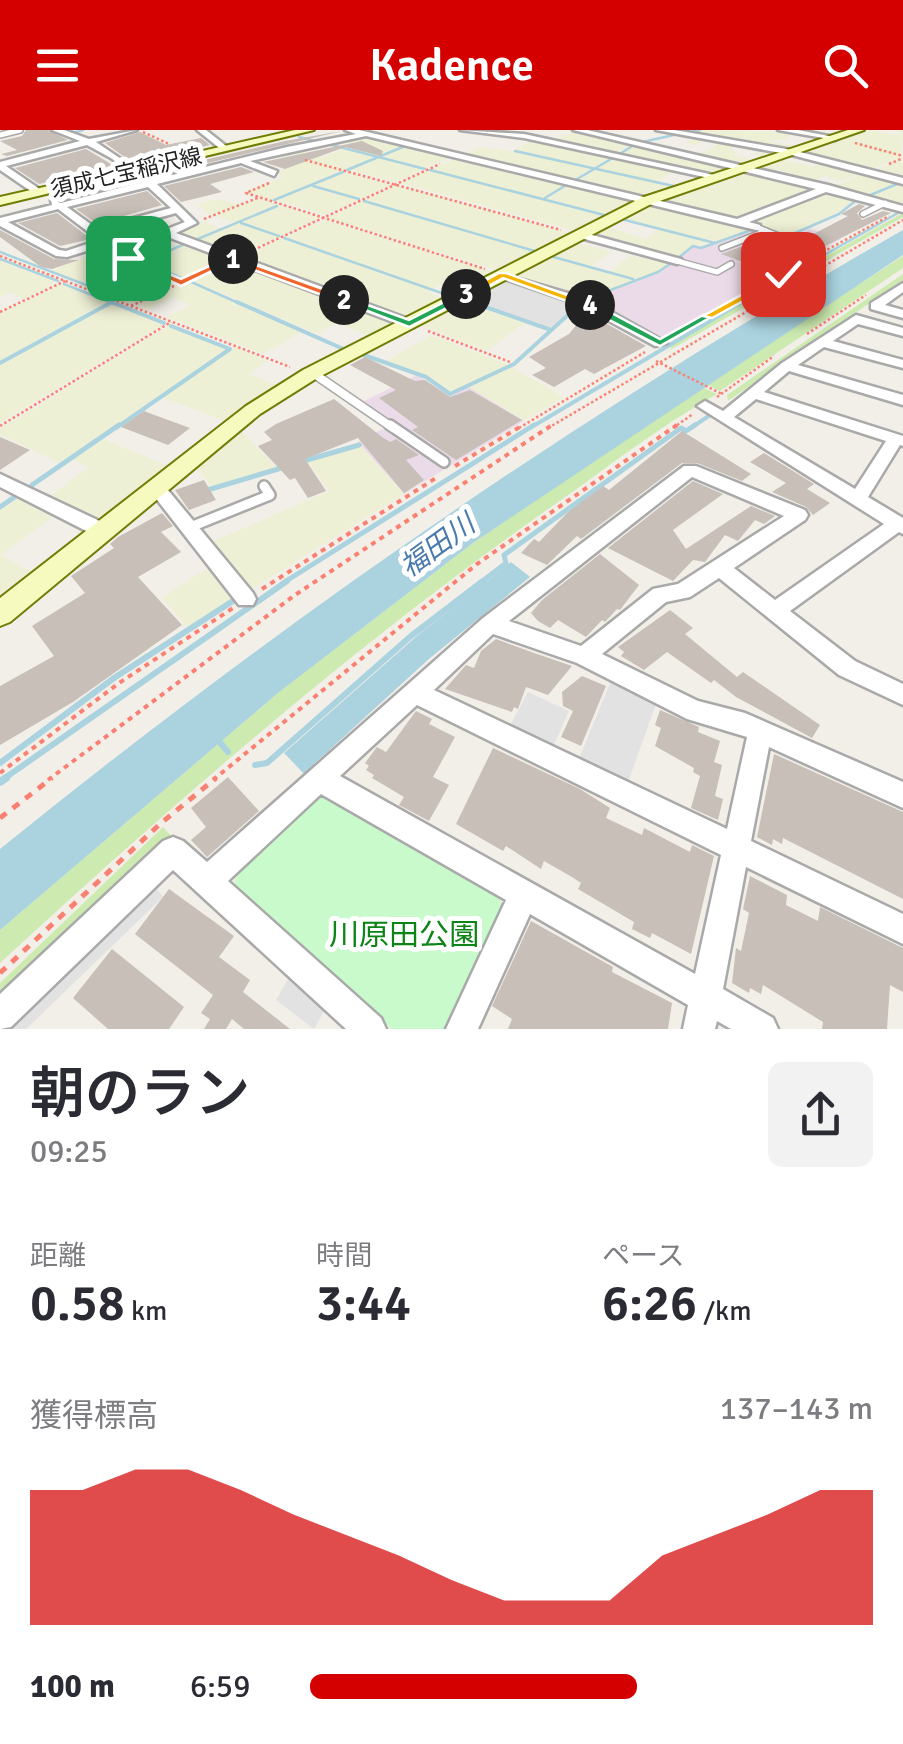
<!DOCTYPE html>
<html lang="ja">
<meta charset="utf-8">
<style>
body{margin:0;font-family:Signika,"Noto Sans JP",sans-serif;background:#f2f2f3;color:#2b2b33;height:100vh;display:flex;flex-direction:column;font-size:38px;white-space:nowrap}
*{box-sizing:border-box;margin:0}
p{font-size:32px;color:#7c7c81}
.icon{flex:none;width:55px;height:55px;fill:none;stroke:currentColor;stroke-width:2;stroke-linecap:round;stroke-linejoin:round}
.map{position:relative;height:899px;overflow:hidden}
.sheet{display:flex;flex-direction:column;background:#fff;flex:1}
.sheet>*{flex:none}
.pin{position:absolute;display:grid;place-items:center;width:85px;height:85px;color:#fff;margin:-42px;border-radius:20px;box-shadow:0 5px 15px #0006}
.km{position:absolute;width:50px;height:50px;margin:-25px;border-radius:50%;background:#222;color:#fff;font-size:28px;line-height:50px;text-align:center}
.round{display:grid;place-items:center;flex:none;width:105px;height:105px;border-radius:15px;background:#f2f2f3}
.summary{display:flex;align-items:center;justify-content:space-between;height:170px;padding:0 30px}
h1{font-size:55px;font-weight:600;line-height:75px}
.stats{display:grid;grid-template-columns:repeat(3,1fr);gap:15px;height:170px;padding:10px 30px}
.stats div{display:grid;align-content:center}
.stats b{font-size:50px;font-weight:600}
.stats small{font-size:28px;font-weight:400}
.stats p{font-size:28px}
.chart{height:280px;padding:20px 30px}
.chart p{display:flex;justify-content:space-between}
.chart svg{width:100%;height:180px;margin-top:10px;fill:#d40000;opacity:.7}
ul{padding:0 30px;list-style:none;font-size:32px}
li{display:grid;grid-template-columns:160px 120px 1fr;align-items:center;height:75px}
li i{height:25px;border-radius:12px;background:#d40000}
header{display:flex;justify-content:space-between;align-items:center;height:130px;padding:0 30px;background:#d40000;color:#fff;font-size:45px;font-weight:600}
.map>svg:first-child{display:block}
.industrial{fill:#ebdbe8}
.farmland{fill:#eef0d5}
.grass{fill:#cdebb0}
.park{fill:#c8facc}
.parking{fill:#e2e2e2}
.water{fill:#aad3df}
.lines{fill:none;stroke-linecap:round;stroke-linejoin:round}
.stream-far4{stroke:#aad3df;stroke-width:2.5}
.stream-far3{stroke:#aad3df;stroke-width:4}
.stream-far2{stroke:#aad3df;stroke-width:5}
.stream-far1{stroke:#aad3df;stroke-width:6}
.stream{stroke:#aad3df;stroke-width:8}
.building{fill:#c7bfb8}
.lane-far2-casing{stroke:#a9a9a9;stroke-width:8}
.lane-far1-casing{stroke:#a9a9a9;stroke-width:11}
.lane-casing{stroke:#a9a9a9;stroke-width:14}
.street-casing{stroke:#a9a9a9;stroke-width:5}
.secondary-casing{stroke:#707d05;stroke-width:4}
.path-far2{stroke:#fa8072;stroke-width:2.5;stroke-dasharray:2.5 2.5;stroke-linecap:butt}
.path-far1{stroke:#fa8072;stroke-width:4;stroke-dasharray:5 5;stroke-linecap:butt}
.path{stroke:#fa8072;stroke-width:5;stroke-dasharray:8 8;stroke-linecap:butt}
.lane-far2{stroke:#fff;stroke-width:5}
.lane-far1{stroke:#fff;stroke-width:8}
.lane{stroke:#fff;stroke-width:9}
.street{fill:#fff;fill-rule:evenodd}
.secondary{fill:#f7fabf;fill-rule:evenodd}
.split-1{fill:#f0652b;stroke:#fff;stroke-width:2.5}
.split-2{fill:#f0652b;stroke:#fff;stroke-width:2.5}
.split-3{fill:#22a559;stroke:#fff;stroke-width:2.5}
.split-4{fill:#f5b400;stroke:#fff;stroke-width:2.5}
.split-5{fill:#22a559;stroke:#fff;stroke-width:2.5}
.split-6{fill:#f5b400;stroke:#fff;stroke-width:2.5}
.labels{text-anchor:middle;stroke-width:10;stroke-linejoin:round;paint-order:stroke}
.far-street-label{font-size:22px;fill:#222;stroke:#fff}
.water-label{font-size:28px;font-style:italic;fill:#4a7aab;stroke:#fff}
.near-park-label{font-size:30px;fill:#0c8416;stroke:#fff}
</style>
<header><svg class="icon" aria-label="menu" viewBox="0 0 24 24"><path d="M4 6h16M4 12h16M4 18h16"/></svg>Kadence<svg class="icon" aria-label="search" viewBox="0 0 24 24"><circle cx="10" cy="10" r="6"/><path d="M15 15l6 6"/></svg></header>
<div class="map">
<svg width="903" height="899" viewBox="0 0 903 899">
<rect width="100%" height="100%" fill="#f2efe9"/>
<g class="industrial">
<path d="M763 98 790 108 810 99 841 109 666 209 589 170 661 142 694 116 702 118Z"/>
<path d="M417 245 449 265 469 257 524 291 404 364 358 312 386 297 356 275Z"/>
</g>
<g class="farmland">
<path d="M702 0 789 2V9L767 11 803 17 769 28 749 24 775 21 738 15 729 19 737 22 733 25 759 31 713 45 677 39 657 52 678 58 646 69 574 52 638 13 696 26 721 12 707 9 696 15 685 13 695 8 693 2Z"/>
<path d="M866 0 898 5 902 3 892 0H903L902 27 841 51 826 46 809 52 785 46 790 43 776 39 768 42 754 38 781 29 813 37 826 31 798 23 836 10 845 11 842 8Z"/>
<path d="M574 1 633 13 571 51 463 25 480 17 518 22 515 19 529 12 554 11Z"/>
<path d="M351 7 405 15 271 70 248 62 283 47 276 43 293 36 294 27 322 34 280 22 292 19 322 27 343 19 357 22 369 16 329 11Z"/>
<path d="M408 16 451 27 396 52 349 40Z"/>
<path d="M458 28 566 54 543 68 479 53 610 87 579 102 400 53Z"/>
<path d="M903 29V72L896 74 867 67 888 57 855 69 837 83 789 107 745 91Z"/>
<path d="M748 40 822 57 739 90 656 71Z"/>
<path d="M345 41 391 55 325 85 275 70Z"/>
<path d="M570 55 637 71 613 86 546 69Z"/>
<path d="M394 56H399L573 104 542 122 381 76 539 123 503 142 327 88Z"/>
<path d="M259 68 320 88 236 126 173 102 202 91 223 99 235 93 216 86 241 74 211 86 197 74 217 69 243 75Z"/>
<path d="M648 74 753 98 715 112 621 88Z"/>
<path d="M325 90 494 142 496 145 468 159 446 152 433 159 390 144 432 160 428 162 446 170 408 190 240 127Z"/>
<path d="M606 96 646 109 658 99 712 113 693 115 675 129 590 104Z"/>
<path d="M574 112 611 122 590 137 609 143 630 126 672 132 657 142 587 169 512 145Z"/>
<path d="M190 113 229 130 187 149 145 132Z"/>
<path d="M108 117 136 133 86 154 52 141Z"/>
<path d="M0 131 56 152 25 169 10 163 0 167Z"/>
<path d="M236 131 397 193 373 208 337 193 318 204 190 150Z"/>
<path d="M138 135 175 152 174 155 131 175 84 157Z"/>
<path d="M187 151 302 202 263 224 166 187 191 175 173 168 147 180 137 176Z"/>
<path d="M61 154 110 173 0 232V184Z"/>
<path d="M461 171 525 193 487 221 416 194Z"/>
<path d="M112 174 164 194 0 293V235Z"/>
<path d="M168 196 228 219 60 333 0 305V299Z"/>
<path d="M431 205 509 235 451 262 427 247 386 231Z"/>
<path d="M234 217 267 231 249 244 280 256 230 293 162 267Z"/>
<path d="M511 237 564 267 524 291 469 257Z"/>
<path d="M239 298 277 338 212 357 194 335Z"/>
<path d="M101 308 171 337 101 390 50 366 89 337 72 329Z"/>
<path d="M361 316 404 364 249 461 209 413 329 361 308 332Z"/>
<path d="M17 368 54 386 1 425 35 444 0 472V379Z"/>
<path d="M211 436 236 466 188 498 162 468Z"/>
</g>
<g class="grass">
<path d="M903 83V87L656 228 671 219V213Z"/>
<path d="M903 126V138L720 261 706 254Z"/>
<path d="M903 144V150L728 271 727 265Z"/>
<path d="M702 257 717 264C660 296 608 337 554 375 358 512 176 671 0 833V800L278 563 473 413Z"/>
<path d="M163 697 173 708 0 870V853Z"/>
</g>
<path class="park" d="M321 666 499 768 504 781 448 899H392L233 762 238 736 312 667Z"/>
<g class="parking">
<path d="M501 150H507L578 173 550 198 464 169Z"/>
<path d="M611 551 657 571 627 655 578 631Z"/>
<path d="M528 562 569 581 552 619 509 598Z"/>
<path d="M153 754 163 767 26 899H1Z"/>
<path d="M288 849 324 881 314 899 276 870Z"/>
</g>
<g class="water">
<path d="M903 100V125L473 413 278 563 0 800V719C284 489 585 281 903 100Z"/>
<path d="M511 432 530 447 430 528 314 634 319 640 309 649 284 623 418 505Z"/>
</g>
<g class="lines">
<g class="stream-far4">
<path d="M73 3 83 0"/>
<path d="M685 3 700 0"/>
<path d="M299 7 319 12"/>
<path d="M642 12 674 5"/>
<path d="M324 13 425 39"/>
<path d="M515 21 678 57"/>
<path d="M618 25 637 13 633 12"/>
<path d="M347 40 405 16"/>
<path d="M430 40 608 86"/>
<path d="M572 52 616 26"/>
<path d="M313 56 359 69"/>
<path d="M868 66 902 52"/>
<path d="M545 68 568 54"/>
<path d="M274 70 343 42"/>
<path d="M364 71 538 122"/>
<path d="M621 89 715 113"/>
<path d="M241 93 279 106"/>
<path d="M786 107 839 84 859 68"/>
<path d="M284 108 453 167"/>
<path d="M193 111 277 76"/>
<path d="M0 122 86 155 136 135"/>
<path d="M550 126 633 149"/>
<path d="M0 129 58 151"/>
<path d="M677 129 693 116 701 118 754 99"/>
<path d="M143 132 187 113"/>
<path d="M145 133 184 149"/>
<path d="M189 151 243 175"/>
<path d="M64 154 117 175"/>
<path d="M587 169 658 142 673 132"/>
<path d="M464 170 478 175"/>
<path d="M107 175 112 172"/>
<path d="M737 175 903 80"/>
</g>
<g class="stream-far3">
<path d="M111 172 164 193"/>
<path d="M237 172 348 221"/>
<path d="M471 172 551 200"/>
<path d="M361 224 426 247 450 264 514 234 580 174"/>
<path d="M0 233 112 172"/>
<path d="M116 298 230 219 171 196"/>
<path d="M530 298 742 172"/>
<path d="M691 298 713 283"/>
</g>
<g class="stream-far2">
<path d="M300 332 359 315"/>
<path d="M32 355 119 295"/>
<path d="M204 361 285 337"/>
<path d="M0 377 16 366"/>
<path d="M283 453 534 295"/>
<path d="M480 453 506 433 504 425 681 298 686 301 695 295"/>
</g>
<g class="stream-far1">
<path d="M217 609 228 622"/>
<path d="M0 633 114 548 236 469"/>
<path d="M255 635 267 633 411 506 483 451"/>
<path d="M2 650 287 451"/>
</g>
<path class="stream" d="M0 652 6 648"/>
</g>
<g class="building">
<path d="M26 0H48L68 10 7 26 1 24 17 20 0 11 22 6Z"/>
<path d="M342 1 153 46 149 43 285 11Z"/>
<path d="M140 2 166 15 201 8 210 15 133 33 105 13Z"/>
<path d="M362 11 383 21 381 26 345 17 285 39 263 32Z"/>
<path d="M86 19 116 37 39 54 15 38Z"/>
<path d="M241 37 254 42 210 54 222 62 181 72 164 56Z"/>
<path d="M147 61 162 75 97 94 76 79Z"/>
<path d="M859 74 865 76 857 83 862 90 883 81 891 83 817 120 815 114 804 109 848 86 841 84Z"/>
<path d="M57 83 91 109 60 116 18 93Z"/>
<path d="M0 100 54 129 79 130 52 139 41 137 0 107Z"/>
<path d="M767 108 809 125H799L770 142 721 124Z"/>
<path d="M583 187 600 190 646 216 594 244 585 239 554 257 532 245 546 238 529 227 569 204Z"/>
<path d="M365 227 415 251 425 250 450 267 470 260 522 290 456 330 412 300 418 297 379 268 396 260 350 235Z"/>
<path d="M334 269 382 307 390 312 396 309 419 325 406 330 424 350 404 363 358 308 305 329 326 361 308 368 295 348 290 350 258 316 272 310 264 302 276 294Z"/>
<path d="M144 281 149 283 190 298 168 315 121 297Z"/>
<path d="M682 301 751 344 742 351 697 333H682L581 409 577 406 547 435 521 423 534 409 539 412 568 382 603 356 609 360Z"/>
<path d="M0 307 30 320 0 340Z"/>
<path d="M764 323 814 354 807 359 830 373 813 385 806 377 772 362 786 353 750 332Z"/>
<path d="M204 350 216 370 189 380 175 360Z"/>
<path d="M693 351 723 364 673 400 686 419 751 376 775 386 764 394 755 390 738 411 725 405 705 432 693 430 673 451 608 418Z"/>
<path d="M162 383 173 396 161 402 181 422 138 447 182 495 73 572 0 615V556L54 526 32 496 85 463 71 446 114 418 110 414 118 407Z"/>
<path d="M600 424 639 455 620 480 617 479 605 492 602 490 586 507 558 490 550 498 538 491 531 483 542 470Z"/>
<path d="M670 480 693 498 685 504 737 547 743 542 820 595 812 608 736 567 714 550 711 553 667 522 644 540 621 526 624 522 618 517Z"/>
<path d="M496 509 534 523 572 536 548 565 526 557 518 579 514 577 512 582 445 559 466 535 474 538 481 521Z"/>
<path d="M582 546 606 556 581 616 561 607 573 581 563 576 562 562Z"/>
<path d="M660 580 699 597 698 602 720 611 714 632 722 635 715 666 723 669 718 690 691 678 700 646 693 642 694 638 655 616 661 598 655 595Z"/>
<path d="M416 581 432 589 429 594 455 607 433 647 449 655 429 691 399 675 404 667 372 648 374 645 366 640 369 636 365 633 377 617 386 622Z"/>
<path d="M493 618 580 659 610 678 606 688 642 705 644 698 690 722 692 715 714 726 691 824 652 803 650 808 632 799 634 792 578 759 581 753 572 747 544 731 541 739 506 716 503 721 456 694Z"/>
<path d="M774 624 903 682V769L783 708 782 714 773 709 772 715 757 707Z"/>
<path d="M228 647 259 681 207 727 191 710 206 697 191 678Z"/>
<path d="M750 746 787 765 786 775 818 791 820 777 903 818V862L890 855 887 899H822L823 892 763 855 761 864 750 858 749 863 732 853 736 818 741 821 749 783 743 779Z"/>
<path d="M169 759 234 806 219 827 250 850 243 862 290 899H244L232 889 226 899H204L210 889 201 883 213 865 135 804Z"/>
<path d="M531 791 613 837 612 842 672 873 668 899H508L512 889 492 876Z"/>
<path d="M112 819 184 877 169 899H108L73 868Z"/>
</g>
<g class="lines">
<defs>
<g id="lane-far2">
<path d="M0 5 20 0"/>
<path d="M863 84 885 73"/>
<path d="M756 97 811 119"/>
<path d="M722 118 766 101"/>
<path d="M677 131 717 142 731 134"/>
</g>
<path id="lane-far1" d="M313 243 393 298"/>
<g id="lane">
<path d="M390 295 444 332"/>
<path d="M188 398 270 365 264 356"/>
</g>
<g id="street">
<path d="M52 0H64L89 9 137 0 96 12 152 50 287 17 356 4 345 0H359L737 89 816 59 573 0H587L828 55 903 76V82L826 62 749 92 760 95V99L756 100 366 6 250 31 277 41 274 46 241 33 157 54 197 93 176 103 414 191V197L409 198 165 106 167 99 185 92 176 83 103 103 145 133V137H137L106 115 67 127 56 126 0 96V88L52 75 51 70 61 73 143 52 111 28 87 15 6 36 41 60V64H35L0 40V32L80 11ZM148 57 171 78 96 98 67 77ZM58 79 99 110 66 121 59 120 8 92Z"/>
<path d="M197 0H206L230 19 223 21Z"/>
<path d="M460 0 524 4 723 47 718 50 524 8Z"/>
<path d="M656 0H674L792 20 903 48V54L792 25Z"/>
<path d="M778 0H798L839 8 835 10Z"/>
<path d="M581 102 681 129 683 131 677 134 577 107 576 105Z"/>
<path d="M499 143 588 169 667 213 655 216 580 175 499 147Z"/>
<path d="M903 153V162L885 175 903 180V188L871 179V173Z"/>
<path d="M856 185 903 198V206L858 194 833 211 903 230V238L824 217 798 235 903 265V275L789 241 764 262 903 306V316L900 315 868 367 903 388V404L899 402 790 481 855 531 903 554V575L839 545 719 448 690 467 666 472 602 524 698 571 745 583 903 652V678L769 617 751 711 903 784V814L746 737 723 859 773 888 778 899H731L717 891 715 899H683L688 875 530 784 478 899H446L506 770 321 664 228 751 381 888 386 899H346L173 740 11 897 0 899V864L163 711 173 707 183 711 207 732 483 488 684 336H696L805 380 808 385 805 390 734 438 775 470 884 394 697 276 705 271 723 281 782 233ZM756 269 886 311 855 359 734 287ZM692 347 784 386 678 454 653 459 581 516 509 491ZM493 504 577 533 687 589 747 607 727 699 434 560ZM417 575 721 725 695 844 340 646Z"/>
<path d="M0 344 110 396 112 401 103 408 96 406 0 357Z"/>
<path d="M157 352 163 354 253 463 256 469 253 475H239L151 362 148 358 151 354Z"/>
</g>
<g id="secondary">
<path d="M295 0H314L0 75V67Z"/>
<path d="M848 0H864L651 74 317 248 260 284 10 492 0 496V468L246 276 303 240 641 68Z"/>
</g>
</defs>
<use href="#lane-far2" class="lane-far2-casing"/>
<use href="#lane-far1" class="lane-far1-casing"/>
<use href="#lane" class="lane-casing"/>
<use href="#street" class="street-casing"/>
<use href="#secondary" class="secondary-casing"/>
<g class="path-far2">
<path d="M143 2 169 14"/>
<path d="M855 13 903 26"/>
<path d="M305 30 561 100"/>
<path d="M889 34 903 28"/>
<path d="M269 53 246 63 485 139"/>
<path d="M204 89 260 67"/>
<path d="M249 122 440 34"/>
<path d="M823 122 889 86"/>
<path d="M0 126 290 237"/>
<path d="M154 140 181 153"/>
<path d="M131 176 217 136"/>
<path d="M0 182 65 151"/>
<path d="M428 201 510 232"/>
<path d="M807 204 866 165"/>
<path d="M670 207 810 129"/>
<path d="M656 231 722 264"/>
<path d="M717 267 774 226"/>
<path d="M0 296 171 192"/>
<path d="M519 298 645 222"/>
<path d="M548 298 903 90"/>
<path d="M673 298 693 284"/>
</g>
<g class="path-far1">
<path d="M455 336 523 295"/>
<path d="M262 459 439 346"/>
<path d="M0 643 119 553 233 478"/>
<path d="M48 650 295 465 552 295"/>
<path d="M213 650 477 434 677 295"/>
</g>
<g class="path">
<path d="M0 688 52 648"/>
<path d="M0 843 160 694 216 648"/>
</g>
<use href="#lane-far2" class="lane-far2"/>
<use href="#lane-far1" class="lane-far1"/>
<use href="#lane" class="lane"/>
<use href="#street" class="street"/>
<use href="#secondary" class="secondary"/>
</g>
<path class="split-1" d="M125 126 181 149 229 127 237 129 181 156 125 130Z"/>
<path class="split-2" d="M233 127 348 168 349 170 341 172 229 131Z"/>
<path class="split-3" d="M466 161 470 166 409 197 339 170 348 168 409 190Z"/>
<path class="split-4" d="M499 143H506L595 175 586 178 503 148 470 166 461 164Z"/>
<path class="split-5" d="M586 173H593L660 209 705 184 713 186 660 216 586 178Z"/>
<path class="split-6" d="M783 142 787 147 712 188 703 186Z"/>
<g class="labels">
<g class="far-street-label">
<text transform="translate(126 42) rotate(-13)" y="8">須成七宝稲沢線</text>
</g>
<g class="water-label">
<text transform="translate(437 415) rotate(-36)" y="10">福田川</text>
</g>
<g class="near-park-label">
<text x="404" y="815">川原田公園</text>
</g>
</g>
</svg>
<div class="pin" style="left:128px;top:128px;background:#1e9e55"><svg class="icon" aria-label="arrive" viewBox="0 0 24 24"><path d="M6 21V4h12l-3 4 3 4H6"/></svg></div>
<div class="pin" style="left:783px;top:144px;background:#d93025"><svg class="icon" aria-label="check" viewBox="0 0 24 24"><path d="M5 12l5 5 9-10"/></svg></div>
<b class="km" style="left:233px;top:129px">1</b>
<b class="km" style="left:344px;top:170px">2</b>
<b class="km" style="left:466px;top:164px">3</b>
<b class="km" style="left:590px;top:175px">4</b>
</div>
<section class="sheet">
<div class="summary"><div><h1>朝のラン</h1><p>09:25</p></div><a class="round"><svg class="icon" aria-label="share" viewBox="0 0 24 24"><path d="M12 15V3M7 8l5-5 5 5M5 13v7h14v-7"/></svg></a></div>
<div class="stats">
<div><p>距離</p><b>0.58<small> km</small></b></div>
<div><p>時間</p><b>3:44</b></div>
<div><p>ペース</p><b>6:26<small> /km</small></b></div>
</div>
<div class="chart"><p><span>獲得標高</span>137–143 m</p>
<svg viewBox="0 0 160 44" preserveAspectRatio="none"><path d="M0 44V11L10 11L20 6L30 6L40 11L50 17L60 22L70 27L80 33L90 38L100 38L110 38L120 27L130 22L140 17L150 11L160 11V44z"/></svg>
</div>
<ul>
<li><b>100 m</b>6:59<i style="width:58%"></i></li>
</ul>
</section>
